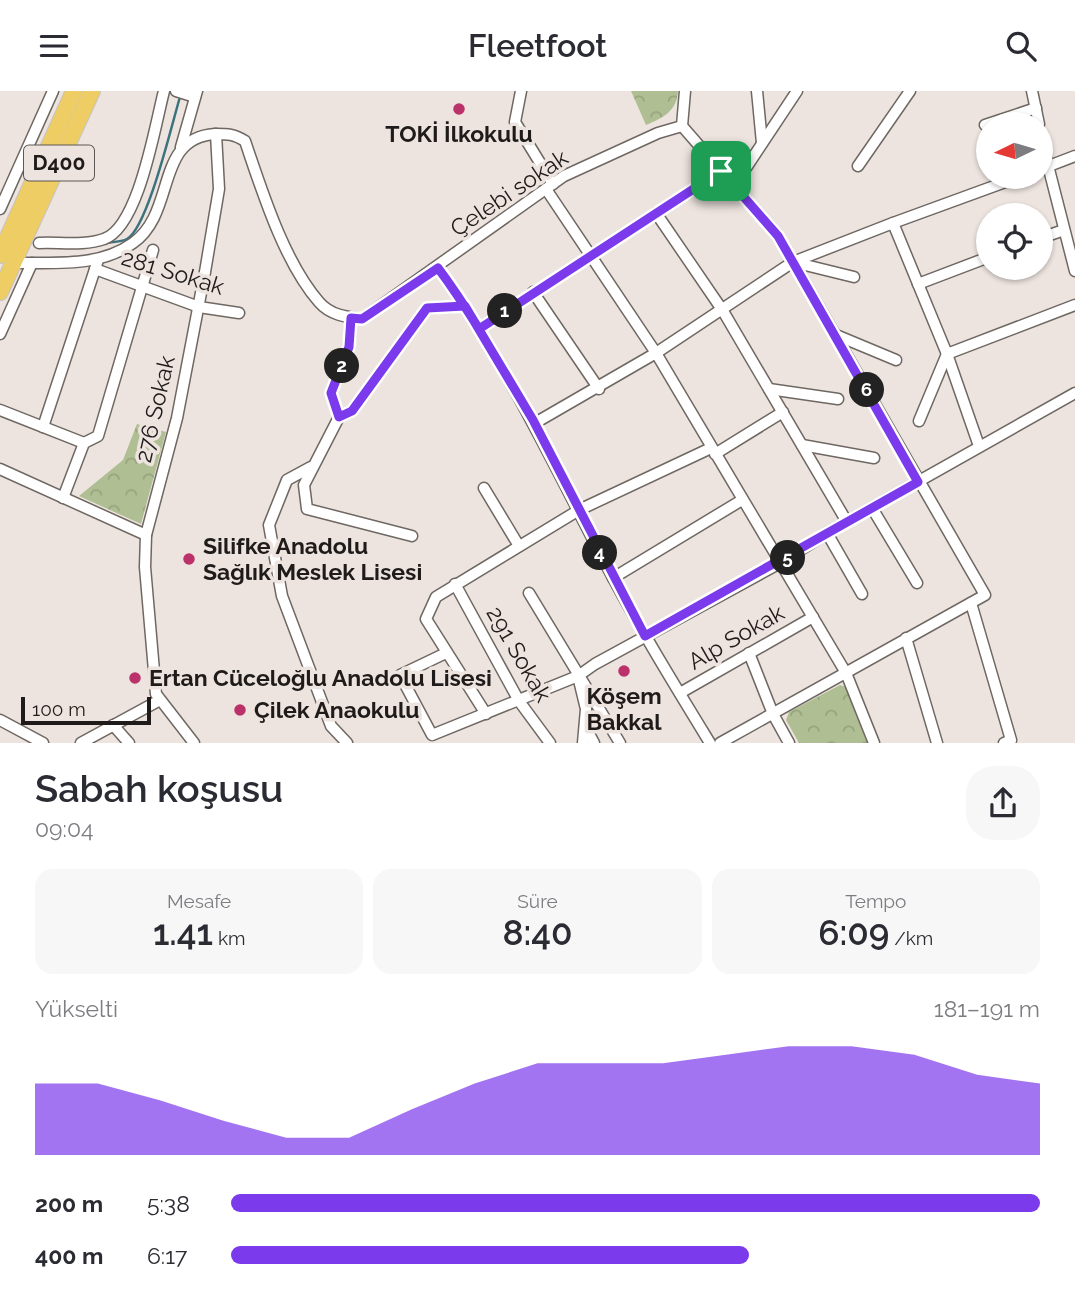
<!DOCTYPE html>
<html lang="tr">
<meta charset="utf-8">
<style>
body{margin:0;font-family:Raleway,sans-serif;background:#f7f7f7;color:#2b2b33;height:100vh;display:flex;flex-direction:column;font-size:26px;white-space:nowrap}
*{box-sizing:border-box;margin:0}
p{font-size:23px;color:#7c7c81}
.icon{flex:none;width:38px;height:38px;fill:none;stroke:currentColor;stroke-width:2;stroke-linecap:round;stroke-linejoin:round}
.map{position:relative;height:652px;overflow:hidden}
.side{display:flex;flex-direction:column;background:#fff;flex:1}
.side>*{flex:none}
.needle{width:46px;rotate:265deg}
.controls{position:absolute;left:976px;top:21px;display:grid;gap:14px}
.controls a{display:grid;place-items:center;width:77px;height:77px;border-radius:50%;background:#fff;box-shadow:0 2px 5px #0004;font-size:35px}
.scale{position:absolute;left:21px;bottom:18px;width:130px;box-sizing:border-box;padding-left:7px;border:4px solid #1f1b1a;border-top:0;font-size:19px;line-height:24px;white-space:nowrap;color:#1f1b1a;-webkit-text-stroke:5px #ede4df;paint-order:stroke}
.pin{position:absolute;display:grid;place-items:center;width:60px;height:60px;color:#fff;margin:-30px;border-radius:14px;box-shadow:0 4px 10px #0006}
.km{position:absolute;width:35px;height:35px;margin:-18px;border-radius:50%;background:#222;color:#fff;font-size:19px;line-height:35px;text-align:center}
.round{display:grid;place-items:center;flex:none;width:74px;height:74px;border-radius:28px;background:#f7f7f7}
.head{display:flex;align-items:center;justify-content:space-between;height:119px;padding:0 35px}
h1{font-size:38px;font-weight:600;line-height:52px}
.figures{display:grid;grid-template-columns:repeat(3,1fr);gap:10px;height:119px;padding:7px 35px}
.figures div{display:grid;align-content:center;border-radius:18px;background:#f7f7f7;text-align:center}
.figures b{font-size:35px;font-weight:600}
.figures small{font-size:19px;font-weight:400}
.figures p{font-size:19px}
.chart{height:196px;padding:14px 35px}
.chart p{display:flex;justify-content:space-between}
.chart svg{width:100%;height:126px;margin-top:7px;fill:#7c3aed;opacity:.7}
ul{padding:0 35px;list-style:none;font-size:23px}
li{display:grid;grid-template-columns:112px 84px 1fr;align-items:center;height:52px}
li i{height:18px;border-radius:9px;background:#7c3aed}
header{display:flex;justify-content:space-between;align-items:center;height:91px;padding:0 35px;background:#fff;font-size:32px;font-weight:600}
.map>svg:first-child{display:block}
.park{fill:url(#park-crowns)}
.lines{fill:none;stroke-linecap:round;stroke-linejoin:round}
.stream{stroke:#3c727d;stroke-width:2.5}
.minor-casing{stroke:#6e6762;stroke-width:13}
.highway-casing{stroke:#c5c4c3;stroke-width:18}
.minor{stroke:#fff;stroke-width:10}
.highway{stroke:#eecd65;stroke-width:16}
.route-casing{stroke:#fff;stroke-width:14}
.route{stroke:#7c3aed;stroke-width:9}
.poi-dot{fill:#bb316a;stroke:#ede4df;stroke-width:2.5}
.labels{text-anchor:middle;stroke-width:7;stroke-linejoin:round;paint-order:stroke}
.shield{fill:#ede4df;stroke:#5d5755;stroke-width:2}
.shield-label{font-size:21px;font-weight:bold;fill:#1f1b1a}
.poi-label{font-size:23px;font-weight:bold;fill:#1f1b1a;stroke:#ede4df;text-anchor:start}
.street-label{font-size:23px;fill:#1f1b1a;stroke:#ede4df}
</style>
<header><svg class="icon" aria-label="menu" viewBox="0 0 24 24"><path d="M4 6h16M4 12h16M4 18h16"/></svg>Fleetfoot<svg class="icon" aria-label="search" viewBox="0 0 24 24"><circle cx="10" cy="10" r="6"/><path d="M15 15l6 6"/></svg></header>
<div class="map">
<svg width="1075" height="652" viewBox="0 0 1075 652">
<defs>
<pattern id="park-crowns" width="20" height="18" patternUnits="userSpaceOnUse" patternTransform="scale(1.75)"><rect width="20" height="18" fill="#b0bf93"/><path d="M2 6a3 3 0 1 1 6 0M12 15a3 3 0 1 1 6 0" fill="none" stroke="#97a47e"/></pattern>
</defs>
<rect width="100%" height="100%" fill="#ede4df"/>
<g class="park">
<path d="M631 0H678C677 20 663 27 646 34Z"/>
<path d="M137 333 166 341 141 433 79 405 123 369Z"/>
<path d="M840 594 849 597 870 652H799L786 629 789 621Z"/>
</g>
<g class="lines">
<path class="stream" d="M105 152C111 151 122 151 127 148 148 136 172 32 180 6"/>
<defs>
<g id="minor">
<path d="M176 0 195 6"/>
<path d="M521 0 515 31 553 93"/>
<path d="M757 0 762 52"/>
<path d="M1032 0 1039 33"/>
<path d="M985 34 1036 17"/>
<path d="M682 35 778 145 985 504 720 652"/>
<path d="M1041 47 1075 180"/>
<path d="M181 56 197 0"/>
<path d="M858 75 910 0"/>
<path d="M1041 78 1075 65"/>
<path d="M734 95 797 0"/>
<path d="M546 98 656 262 846 582 874 652"/>
<path d="M0 118 53 0"/>
<path d="M656 122 723 220 847 431"/>
<path d="M893 132 1019 86"/>
<path d="M1041 147 1064 139"/>
<path d="M39 152C59 151 85 155 104 148 139 136 155 34 164 0"/>
<path d="M793 171 854 186"/>
<path d="M13 172C55 171 98 177 133 152 177 121 154 47 215 43 228 43 234 43 245 50 262 100 284 171 319 211 330 224 346 226 362 228L564 85 658 42 682 35 685 0"/>
<path d="M438 177C503 267 550 366 601 464 634 528 672 590 710 652"/>
<path d="M95 178 199 216 239 222"/>
<path d="M918 193 989 166"/>
<path d="M533 201 599 298"/>
<path d="M351 227 349 256 331 302 339 326 352 320 427 217 465 215"/>
<path d="M479 238 721 80"/>
<path d="M0 243 32 172"/>
<path d="M836 244 896 269"/>
<path d="M947 263 979 355"/>
<path d="M769 298 838 308"/>
<path d="M0 319 84 352"/>
<path d="M339 326 304 394 307 418 412 445"/>
<path d="M919 330 947 263"/>
<path d="M535 332 656 262 793 171 893 132 947 263 1075 214"/>
<path d="M43 336 98 169"/>
<path d="M802 354 874 367"/>
<path d="M715 363 783 321"/>
<path d="M311 376 287 389 269 434 282 505 331 635 347 652"/>
<path d="M0 378 146 444"/>
<path d="M484 397 519 455"/>
<path d="M63 407 84 352 98 345 153 159"/>
<path d="M872 417 917 492"/>
<path d="M827 442 862 503"/>
<path d="M613 487 742 409"/>
<path d="M455 493 519 610 550 652"/>
<path d="M529 502 620 652"/>
<path d="M971 512 1011 649 1004 652"/>
<path d="M906 547 937 652"/>
<path d="M446 562 400 584 432 644 578 585"/>
<path d="M749 562 773 623 789 652"/>
<path d="M680 602 813 526"/>
<path d="M486 623 426 528 436 506 579 419 711 357"/>
<path d="M0 629 43 652"/>
<path d="M113 634 129 652"/>
<path d="M585 635 594 652"/>
<path d="M81 652 160 609"/>
<path d="M194 652 156 603 145 476 146 444 177 327 205 181 219 98 216 43"/>
<path d="M583 652 586 618 578 585 595 573 780 472 827 442 1075 302"/>
</g>
<g id="highway">
<path d="M0 164 74 0"/>
<path d="M0 201 92 0"/>
</g>
</defs>
<use href="#minor" class="minor-casing"/>
<use href="#highway" class="highway-casing"/>
<use href="#minor" class="minor"/>
<use href="#highway" class="highway"/>
</g>
<g class="lines">
<defs>
<path id="route" d="M721 80 479 238C466 217 453 197 438 177L362 228 351 227 349 256 331 302 339 326 352 320 427 217 465 215 533 329 645 545 918 391 778 145 721 80"/>
</defs>
<use href="#route" class="route-casing"/>
<use href="#route" class="route"/>
</g>
<g class="poi-dot">
<circle cx="459" cy="18" r="7"/>
<circle cx="189" cy="468" r="7"/>
<circle cx="624" cy="580" r="7"/>
<circle cx="135" cy="587" r="7"/>
<circle cx="240" cy="619" r="7"/>
</g>
<g class="labels">
<rect class="shield" x="24" y="54.5" width="70" height="35" rx="5"/>
<g class="shield-label">
<text x="59" y="79">D400</text>
</g>
<g class="poi-label">
<text x="459" y="51" text-anchor="middle">TOKİ İlkokulu</text>
<text x="203" y="463">Silifke Anadolu<tspan x="203" dy="26">Sağlık Meslek Lisesi</tspan></text>
<text x="149" y="595">Ertan Cüceloğlu Anadolu Lisesi</text>
<text x="624" y="613" text-anchor="middle">Köşem<tspan x="624" dy="26">Bakkal</tspan></text>
<text x="254" y="627">Çilek Anaokulu</text>
</g>
<g class="street-label">
<text transform="translate(509 102) rotate(-34)" y="8">Çelebi sokak</text>
<text transform="translate(173 181) rotate(17)" y="8">281 Sokak</text>
<text transform="translate(155 318) rotate(-77)" y="8">276 Sokak</text>
<text transform="translate(736 546) rotate(-30)" y="8">Alp Sokak</text>
<text transform="translate(519 563) rotate(60)" y="8">291 Sokak</text>
</g>
</g>
</svg>
<div class="controls">
<a><svg class="needle" viewBox="-14 -14 28 28"><path d="M0-13l5 13h-10z" fill="#e53935"/><path d="M0 13l5-13h-10z" fill="#7c7c81"/></svg></a>
<a><svg class="icon" aria-label="locate" viewBox="0 0 24 24"><circle cx="12" cy="12" r="6"/><path d="M12 2v4M12 18v4M2 12h4M18 12h4"/></svg></a>
</div>
<div class="scale">100 m</div>
<div class="pin" style="left:721px;top:80px;background:#1e9e55"><svg class="icon" aria-label="arrive" viewBox="0 0 24 24"><path d="M6 21V4h12l-3 4 3 4H6"/></svg></div>
<b class="km" style="left:505px;top:220px">1</b>
<b class="km" style="left:342px;top:275px">2</b>
<b class="km" style="left:600px;top:462px">4</b>
<b class="km" style="left:788px;top:467px">5</b>
<b class="km" style="left:867px;top:299px">6</b>
</div>
<section class="side">
<div class="head"><div><h1>Sabah koşusu</h1><p>09:04</p></div><a class="round"><svg class="icon" aria-label="share" viewBox="0 0 24 24"><path d="M12 15V3M7 8l5-5 5 5M5 13v7h14v-7"/></svg></a></div>
<div class="figures">
<div><p>Mesafe</p><b>1.41<small> km</small></b></div>
<div><p>Süre</p><b>8:40</b></div>
<div><p>Tempo</p><b>6:09<small> /km</small></b></div>
</div>
<div class="chart"><p><span>Yükselti</span>181–191 m</p>
<svg viewBox="0 0 160 44" preserveAspectRatio="none"><path d="M0 44V19L10 19L20 25L30 32L40 38L50 38L60 28L70 19L80 12L90 12L100 12L110 9L120 6L130 6L140 9L150 16L160 19V44z"/></svg>
</div>
<ul>
<li><b>200 m</b>5:38<i style="width:100%"></i></li>
<li><b>400 m</b>6:17<i style="width:64%"></i></li>
</ul>
</section>
